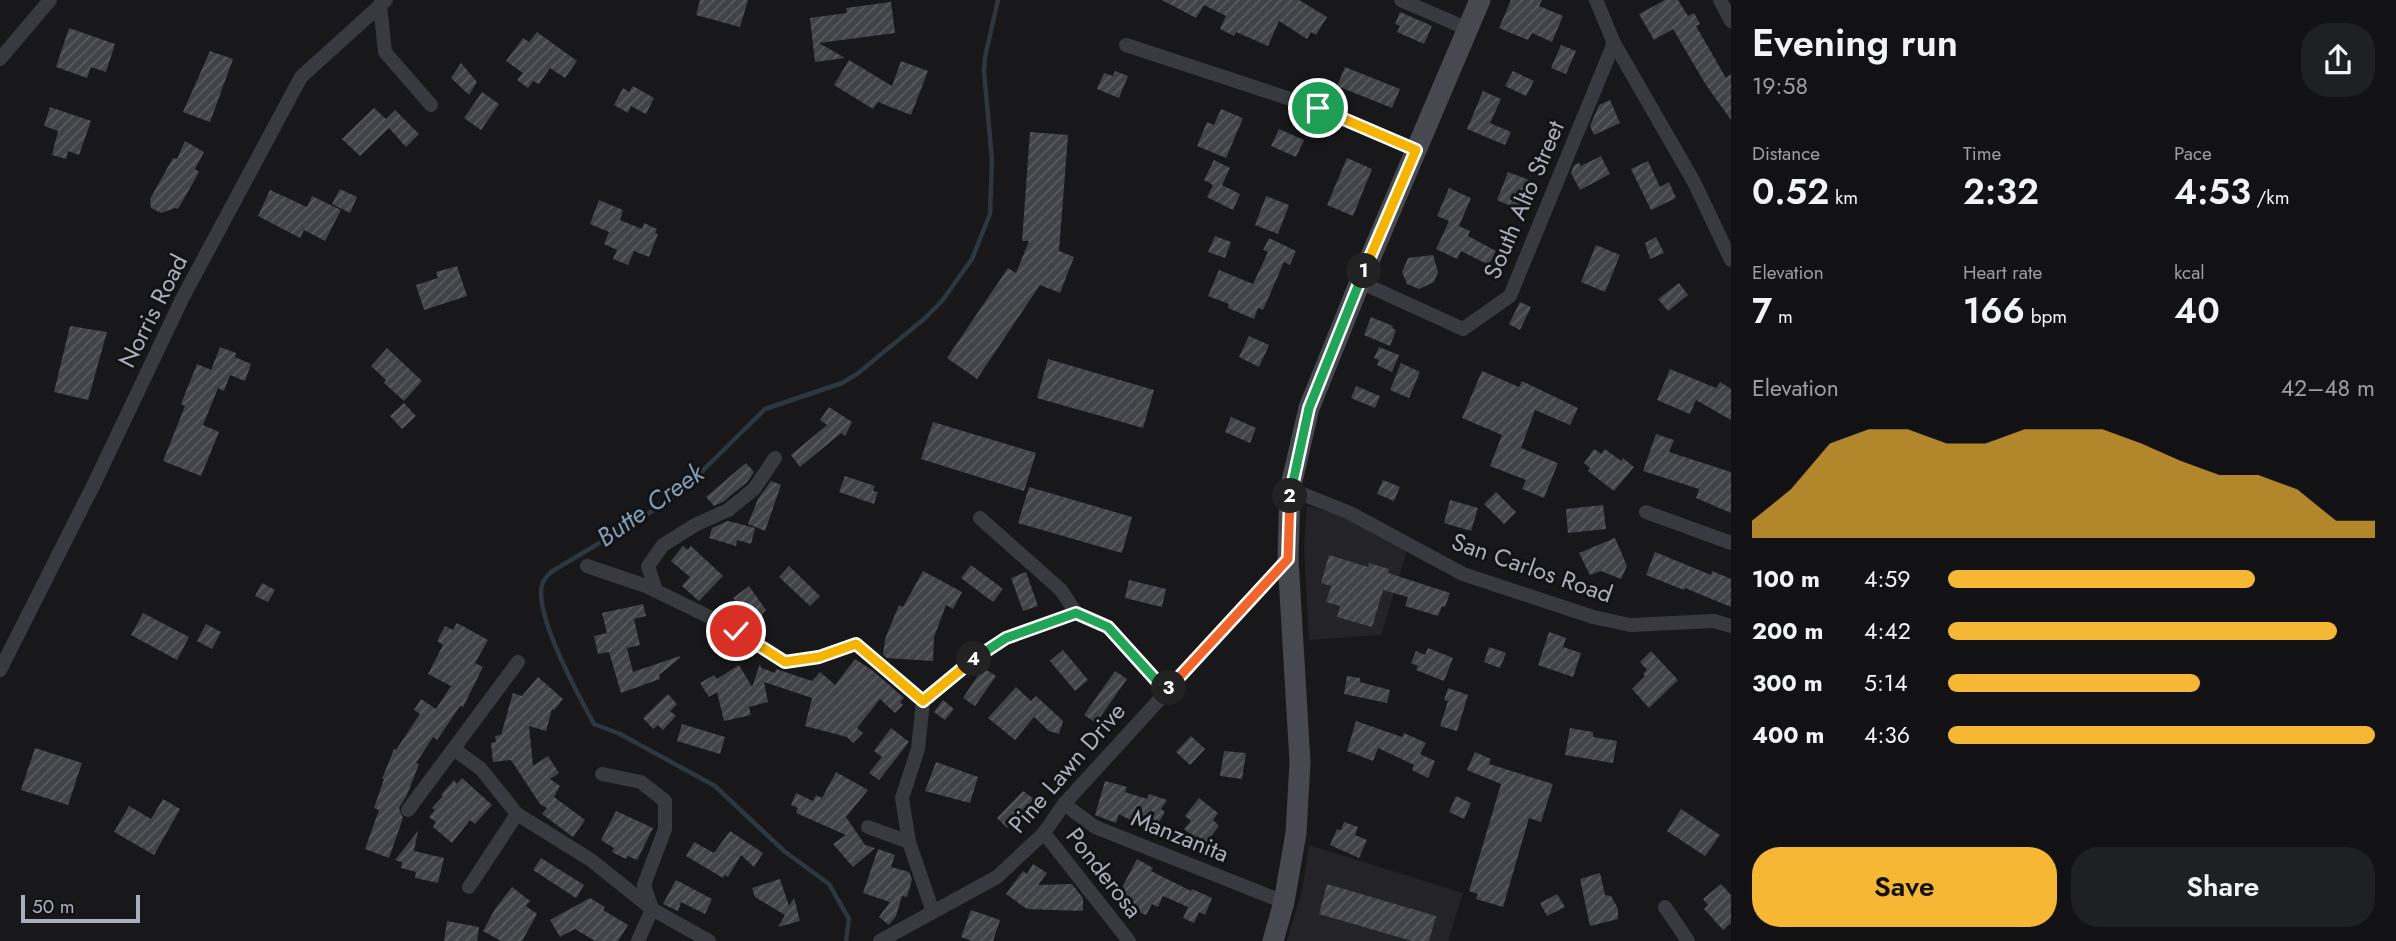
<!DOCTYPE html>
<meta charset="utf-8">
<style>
body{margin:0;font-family:Jost,sans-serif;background:#1f2022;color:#f1f3f6;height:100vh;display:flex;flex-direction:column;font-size:26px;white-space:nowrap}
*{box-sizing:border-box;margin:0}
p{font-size:23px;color:#9c9ea0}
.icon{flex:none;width:38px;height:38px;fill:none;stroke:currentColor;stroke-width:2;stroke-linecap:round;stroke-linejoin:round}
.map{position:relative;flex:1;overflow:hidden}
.drawer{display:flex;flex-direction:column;background:#121214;width:665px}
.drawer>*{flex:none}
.scale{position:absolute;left:21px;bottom:18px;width:119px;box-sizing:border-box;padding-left:7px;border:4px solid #aaafbb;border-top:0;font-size:19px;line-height:24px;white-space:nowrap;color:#aaafbb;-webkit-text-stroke:5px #131316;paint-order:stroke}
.pin{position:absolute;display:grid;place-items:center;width:60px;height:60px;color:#fff;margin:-30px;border:4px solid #fff;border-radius:50%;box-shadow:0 2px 7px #0007}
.km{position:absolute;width:35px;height:35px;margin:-18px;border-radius:50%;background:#222;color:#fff;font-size:19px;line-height:35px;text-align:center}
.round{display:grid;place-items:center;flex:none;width:74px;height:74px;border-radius:28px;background:#1f2022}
.overview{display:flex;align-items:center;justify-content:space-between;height:119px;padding:0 21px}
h1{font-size:38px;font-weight:600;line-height:52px}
.metrics{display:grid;grid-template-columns:repeat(3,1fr);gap:10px;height:119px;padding:7px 21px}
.metrics div{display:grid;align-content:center}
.metrics b{font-size:35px;font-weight:600}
.metrics small{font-size:19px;font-weight:400}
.metrics p{font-size:19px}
.chart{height:196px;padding:14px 21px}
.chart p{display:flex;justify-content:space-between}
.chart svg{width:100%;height:126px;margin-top:7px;fill:#f6b735;opacity:.7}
.action{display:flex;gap:14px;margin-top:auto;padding:14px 21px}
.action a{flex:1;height:80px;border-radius:28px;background:#f6b735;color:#111;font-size:28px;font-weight:600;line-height:80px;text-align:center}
.action a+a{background:#1f2022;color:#f1f3f6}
ul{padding:0 21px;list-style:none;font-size:23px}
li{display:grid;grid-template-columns:112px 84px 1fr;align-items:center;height:52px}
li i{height:18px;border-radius:9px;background:#f6b735}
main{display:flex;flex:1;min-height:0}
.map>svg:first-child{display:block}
.built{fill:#242428}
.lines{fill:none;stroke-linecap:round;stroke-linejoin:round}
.stream{stroke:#2e373f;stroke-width:4.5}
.building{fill:url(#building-hatch)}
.street{stroke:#393a40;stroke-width:14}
.secondary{stroke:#474950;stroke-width:21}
.split-1-casing{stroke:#fff;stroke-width:14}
.split-2-casing{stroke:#fff;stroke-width:14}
.split-3-casing{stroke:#fff;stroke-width:14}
.split-4-casing{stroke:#fff;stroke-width:14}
.split-5-casing{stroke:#fff;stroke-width:14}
.split-1{stroke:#f5b400;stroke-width:9}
.split-2{stroke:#22a559;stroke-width:9}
.split-3{stroke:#f0652b;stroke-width:9}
.split-4{stroke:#22a559;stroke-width:9}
.split-5{stroke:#f5b400;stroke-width:9}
.labels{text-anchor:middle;stroke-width:6;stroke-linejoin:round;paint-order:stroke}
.street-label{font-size:24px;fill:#aaafbb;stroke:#131316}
.water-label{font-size:26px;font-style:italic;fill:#819db6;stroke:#131316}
</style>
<main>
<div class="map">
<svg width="1731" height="941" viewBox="0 0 1731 941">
<defs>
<pattern id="building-hatch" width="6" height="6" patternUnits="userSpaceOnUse" patternTransform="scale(1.75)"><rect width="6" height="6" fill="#424348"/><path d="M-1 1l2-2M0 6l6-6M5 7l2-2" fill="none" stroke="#5b5c60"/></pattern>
</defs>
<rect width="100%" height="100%" fill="#18181b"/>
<g class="built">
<path d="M1307 506 1342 516 1407 550 1381 635 1309 640 1304 547Z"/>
<path d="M1309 845 1463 893 1448 941H1287L1302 891Z"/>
</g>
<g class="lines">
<path class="stream" d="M846 941 849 919 829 884 784 851 715 786 620 734 594 724C579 696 534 615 542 585 543 581 548 575 551 572L651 512 687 486 765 409 842 383 857 374 924 319 942 301 972 259 990 214 992 160 984 71 985 57 998 0"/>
</g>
<g class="building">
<path d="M700 0H748L740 27 696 15Z"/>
<path d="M1162 0H1299L1327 17 1316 35 1311 32 1307 39 1279 21 1268 46 1236 32 1234 36 1220 29 1226 16 1204 5 1196 18Z"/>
<path d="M1511 0H1542L1539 6 1563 16 1552 42 1532 33 1528 40 1499 28Z"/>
<path d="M1665 0H1678L1688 16 1694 13 1700 24 1696 26 1726 78 1731 74V120L1706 85 1673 29 1654 40 1639 14Z"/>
<path d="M891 2 895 33 819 43 845 58 815 62 810 18 847 13 846 8Z"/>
<path d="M1400 12 1432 26 1424 44 1397 32 1400 26 1395 24Z"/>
<path d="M69 28 115 44 106 72 91 67 87 78 56 67Z"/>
<path d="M537 32 577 61 565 78 550 68 539 84 533 81 528 88 517 80 523 73 506 61 523 38 529 42Z"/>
<path d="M1561 45 1576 51 1566 74 1551 68Z"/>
<path d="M210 51 233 59 210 122 183 112Z"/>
<path d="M849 60 892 86 901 61 928 71 911 115 878 102 873 109 834 85Z"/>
<path d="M461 63 477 82 469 95 451 78Z"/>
<path d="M1345 67 1400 89 1392 108 1337 86Z"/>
<path d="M1115 71 1128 76 1119 98 1097 89 1104 73 1113 76Z"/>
<path d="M1513 71 1534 81 1526 96 1505 86Z"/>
<path d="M633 86 654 98 646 114 631 106 628 113 614 105 623 88 629 92Z"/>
<path d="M1483 91 1501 99 1490 123 1511 132 1505 145 1467 129Z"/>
<path d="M482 92 499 104 481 130 464 118Z"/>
<path d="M1610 100 1620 123 1594 135 1590 126 1599 105Z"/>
<path d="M50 107 91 121 79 155 68 151 66 159 52 155 58 131 44 126Z"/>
<path d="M374 108 386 119 395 110 419 134 406 147 389 128 360 156 342 139Z"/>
<path d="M1221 109 1243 118 1226 158 1197 146 1207 122 1214 125Z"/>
<path d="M1279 129 1304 140 1296 157 1271 146Z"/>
<path d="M1030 132 1068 135 1059 251 1074 257 1060 293 1040 285 977 379 947 358 1008 268 1016 273 1029 241H1022Z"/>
<path d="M185 141 204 152 195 169 199 172 178 209 175 208 161 213 151 208 150 199 173 158 177 159Z"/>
<path d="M1601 156 1610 174 1580 190 1571 173 1574 165 1579 163 1581 166Z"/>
<path d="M1347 158 1372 169 1353 216 1327 205Z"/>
<path d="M1214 160 1230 168 1222 185 1240 194 1233 210 1207 197 1213 185 1204 180Z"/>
<path d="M1648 161 1660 187 1669 182 1676 198 1651 210 1631 169Z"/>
<path d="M1508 172 1532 181 1520 210 1497 200Z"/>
<path d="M1449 188 1471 198 1459 226 1470 231 1468 236 1496 251 1489 265 1461 251 1457 259 1436 249 1449 221 1437 216Z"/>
<path d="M340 189 357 197 350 213 332 204Z"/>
<path d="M270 190 307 207 312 196 341 210 325 241 304 230 300 238 258 216Z"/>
<path d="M1266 196 1289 205 1278 234 1255 225Z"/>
<path d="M599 200 623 210 620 220 642 229 644 223 657 229 655 233 658 234 649 257 634 251 628 265 613 259 617 250 604 244 609 232 590 224Z"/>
<path d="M1215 236 1231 242 1225 258 1208 252Z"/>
<path d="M1656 237 1664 253 1650 259 1645 243Z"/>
<path d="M1269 238 1296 251 1290 265 1284 262 1263 310 1258 308 1254 319 1228 308 1229 304 1208 296 1219 270 1253 284 1268 252 1263 250Z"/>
<path d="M1596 245 1620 255 1605 292 1581 282Z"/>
<path d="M1433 255 1438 272 1434 282 1419 289 1407 284 1402 272 1408 258Z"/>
<path d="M457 266 467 296 424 310 416 285 438 278 436 272Z"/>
<path d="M1679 283 1688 295 1668 311 1658 299Z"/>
<path d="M1520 302 1531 307 1520 330 1509 324Z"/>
<path d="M1371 317 1393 326 1392 328 1396 330 1390 346 1364 335Z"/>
<path d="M70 326 107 332 88 400 54 392Z"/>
<path d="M1249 336 1269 345 1259 367 1239 357Z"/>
<path d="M220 347 236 353 235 357 251 364 245 381 230 375 224 391 218 388 203 425 219 432 201 476 163 461 185 406 181 404 197 364 211 370Z"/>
<path d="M1379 347 1399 355 1392 372 1377 365 1379 360 1374 358Z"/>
<path d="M387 348 422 381 404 401 384 383 386 380 371 366Z"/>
<path d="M1048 359 1154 390 1143 428 1037 398Z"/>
<path d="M1401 363 1420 372 1409 398 1390 390Z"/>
<path d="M1670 369 1716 388 1720 382 1731 389V420L1696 400 1690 414 1657 400Z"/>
<path d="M1482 371 1519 387 1522 381 1578 408 1570 425 1535 410 1521 448 1558 463 1544 498 1522 489 1526 480 1490 466 1502 435 1462 418Z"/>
<path d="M1356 386 1380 396 1375 408 1351 398Z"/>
<path d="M404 403 416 416 402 429 390 416Z"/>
<path d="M829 407 852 422 845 436 841 433 800 467 791 455 827 425 820 420Z"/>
<path d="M1231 417 1256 428 1250 443 1225 432Z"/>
<path d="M933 422 1036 453 1024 491 921 459Z"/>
<path d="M1656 434 1674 440 1669 452 1731 472V513L1696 498 1699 489 1643 471Z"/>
<path d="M1594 449 1601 454 1605 449 1621 461 1623 458 1634 467 1614 491 1588 471 1590 468 1584 463Z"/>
<path d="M746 463 754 472 747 482 723 502 714 506 706 497Z"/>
<path d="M845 476 875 486 873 491 878 492 874 504 839 492Z"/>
<path d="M1383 480 1400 487 1394 501 1377 494Z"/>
<path d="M771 481 781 485 765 531 748 524 758 499Z"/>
<path d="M1029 487 1132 517 1122 553 1018 523Z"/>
<path d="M1496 492 1516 512 1504 524 1484 504Z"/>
<path d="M1450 500 1478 508 1471 531 1444 523Z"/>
<path d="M1603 505 1606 529 1568 533 1566 509Z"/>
<path d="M728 521 755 528 751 544 737 540 736 546 709 538 712 528Z"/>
<path d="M1615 538 1627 566 1621 579 1601 571 1590 575 1579 553Z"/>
<path d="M683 546 688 550 691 546 723 576 699 601 682 586 690 577 671 561Z"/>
<path d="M1655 552 1711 575 1712 571 1731 579V607L1685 588 1684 590 1646 575Z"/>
<path d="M1329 555 1368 567 1369 563 1389 569 1388 573 1450 593 1445 607 1442 606 1438 616 1405 606 1408 597 1383 590 1372 627 1337 617 1340 606 1326 602 1331 586 1321 583Z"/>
<path d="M971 565 1003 589 993 602 961 578Z"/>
<path d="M789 566 820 596 810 606 779 577Z"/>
<path d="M923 571 962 592 953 609 946 605 934 637 933 661 887 658 883 655 885 639 899 605 903 607Z"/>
<path d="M1026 572 1038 606 1023 611 1011 578Z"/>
<path d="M1129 580 1166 589 1162 607 1125 598Z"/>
<path d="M262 583 275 590 268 602 255 596Z"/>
<path d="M749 586 766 610 755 621 743 608 741 609 733 598Z"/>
<path d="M643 604 646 616 634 619 640 645 627 648 633 672 680 656V658L659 675 660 679 621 693 609 652 598 654 594 636 607 633 602 613Z"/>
<path d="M143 613 189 637 177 660 131 635Z"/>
<path d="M457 623 488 640 475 663 483 667 463 707 460 706 437 740 433 737 416 763 419 764 407 795 399 808 403 818 389 858 365 849 379 810 374 808 384 779H382L394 749 396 750 420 714 414 710 421 699 436 709 451 686 428 674 443 645 437 641 445 626 453 630Z"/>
<path d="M206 624 221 632 212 649 197 641Z"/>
<path d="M1549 632 1566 638 1563 647 1581 653 1573 677 1538 665Z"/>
<path d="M1489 647 1506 653 1500 668 1484 662Z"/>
<path d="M1428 648 1453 658 1444 681 1416 670 1418 666 1411 663 1416 651 1425 655Z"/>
<path d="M1063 650 1088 680 1075 691 1050 661Z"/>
<path d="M1651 651 1678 680 1649 708 1632 689 1645 676 1643 674 1647 670 1640 662Z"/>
<path d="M855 659 873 671 904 698 900 702 903 705 895 713 880 699 857 728 863 733 853 743 847 737 805 726 812 698 764 682 768 702 749 707 751 715 724 721 717 692 709 697 700 683 714 675 717 679 739 665 752 687 760 664 761 668 775 673 776 669 812 681 820 672 835 685Z"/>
<path d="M983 668 996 676 975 706 963 698Z"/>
<path d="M1115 671 1127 679 1096 723 1084 715Z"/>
<path d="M1347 676 1360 678V682L1390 690 1387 703 1344 694Z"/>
<path d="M538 677 563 699 554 710 552 709 546 731 529 726 533 766 548 756 559 773 550 779 560 786 554 797 585 820 573 837 542 814 547 808 540 804 511 760 493 762 491 743 496 742 495 736 501 735 513 693 522 696Z"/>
<path d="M1016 687 1031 701 1036 696 1063 721 1059 734 1049 731 1034 717 1015 740 988 718Z"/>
<path d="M1448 688 1468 695 1457 731 1440 726 1448 701 1444 700Z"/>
<path d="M668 694 677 704 670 711 676 716 663 730 658 725 653 729 643 718Z"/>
<path d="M943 700 954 709 945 720 934 712Z"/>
<path d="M1356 721 1402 737 1404 733 1426 743 1420 754 1435 761 1428 778 1412 770 1414 765 1378 748 1373 761 1347 751Z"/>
<path d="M682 724 725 737 720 754 677 741Z"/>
<path d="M891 728 909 742 879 780 869 773 882 757 874 751Z"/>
<path d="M1570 728 1593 732V737L1617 741 1613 763 1565 755Z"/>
<path d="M1191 736 1205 749 1190 765 1176 752Z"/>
<path d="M35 748 82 763 68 805 21 790Z"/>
<path d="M1224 751 1246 753 1242 779 1220 776Z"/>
<path d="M1475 752 1491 759 1489 764 1553 784 1541 822 1529 818 1503 907 1476 899 1478 894 1469 891 1501 784 1467 770Z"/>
<path d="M936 762 978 777 970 803 925 791Z"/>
<path d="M836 772 868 790 846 817 865 845 875 848 853 867 833 844 846 835 796 813 798 808 791 805 796 793 813 801 816 795 822 798Z"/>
<path d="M462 778 492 805 475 824 470 820 452 843 433 827 436 822 429 817 435 810 432 808 443 796 441 795 454 780 457 784Z"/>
<path d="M1105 781 1127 787 1125 792 1147 799 1149 794 1167 800 1161 809 1165 812 1153 832 1119 814 1116 823 1095 815Z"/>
<path d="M1023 791 1034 799 1007 828 997 818Z"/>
<path d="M1456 796 1471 803 1464 819 1449 812Z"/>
<path d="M1199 798 1218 813 1213 820 1219 826 1204 845 1184 829 1191 821 1185 816Z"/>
<path d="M163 799 180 809 154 855 114 832 129 806 151 819Z"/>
<path d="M1681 809 1720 835 1705 856 1667 831Z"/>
<path d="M616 811 653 828 637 860 628 856 626 859 612 852 614 848 601 840Z"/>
<path d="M1344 822 1358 827 1355 835 1367 840 1359 858 1330 845 1337 829 1341 830Z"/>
<path d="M418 831 414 851 444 858 438 883 415 878 416 872 401 868 402 862 395 860Z"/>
<path d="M730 831 763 853 754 867 741 855 728 877 725 875 723 878 686 856 694 842 714 853Z"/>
<path d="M878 849 895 855 891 867 909 872 912 879 907 897 902 896 896 916 889 925 879 917 890 902 863 893Z"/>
<path d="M541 858 584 885 576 898 533 870Z"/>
<path d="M1137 859 1153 868 1151 871 1191 891 1192 889 1212 898 1205 915 1199 912 1194 923 1183 918 1188 907 1163 896 1158 907 1152 904 1146 915 1119 902 1122 897 1118 895Z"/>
<path d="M1033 864 1047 873 1038 885 1072 884 1083 898V911L1027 909 1006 894 1023 871 1027 874Z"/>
<path d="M1600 873 1605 895 1611 896 1618 909V919L1590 926 1580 879Z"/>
<path d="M780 879 789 906 794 898 800 921 778 927 785 915 755 897 752 888Z"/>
<path d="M676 880 712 899 705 914 681 902 678 911 663 904Z"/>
<path d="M1327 884 1436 916 1429 941H1412L1319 914Z"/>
<path d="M1721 884 1731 895V923L1723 930 1704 909 1708 905 1703 899Z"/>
<path d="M512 887 530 901 526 906 537 914 522 941H501L483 931 495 909Z"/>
<path d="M1557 894 1565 907 1547 916 1540 903Z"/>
<path d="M590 898 605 907 603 910 628 925 618 941H595L575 929 560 937 550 920Z"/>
<path d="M971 910 1000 920 993 941H972L961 937Z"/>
<path d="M447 921 479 927 477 941H444Z"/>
</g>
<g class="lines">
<g class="street">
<path d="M1401 0 1468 29"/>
<path d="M1596 0 1614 43 1694 182 1731 260"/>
<path d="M1720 0 1731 21"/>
<path d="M380 5 385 52 431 105"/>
<path d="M1126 45 1318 108 1416 150"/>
<path d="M0 59 50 0"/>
<path d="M1360 282 1463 329 1510 296 1614 43"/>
<path d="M1290 489 1350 513 1463 574 1593 617 1630 625 1714 621 1731 626"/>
<path d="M1646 512 1731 543"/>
<path d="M980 518 1061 590 1076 613"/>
<path d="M587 566 646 586 736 630 785 662 819 657 856 644 923 701"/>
<path d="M656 591 648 566 663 545 695 525 728 510 754 489 775 458"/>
<path d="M0 670 94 484 182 299 301 77 386 0"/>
<path d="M455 750 481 769 517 814 591 860 652 909 709 941"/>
<path d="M602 774 641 782 665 801V829L644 885 652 909 638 941"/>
<path d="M1064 804 1095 827 1284 902"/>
<path d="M408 810 518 662"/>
<path d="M868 827 909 842"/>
<path d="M1044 833 1129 941"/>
<path d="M469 887 517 814"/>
<path d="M1665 907 1688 941"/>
<path d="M933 912 909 842 902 798 918 749 923 701 968 663 1006 638 1076 613 1108 627 1165 691"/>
<path d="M880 941 997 877 1044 833 1064 804 1288 559"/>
</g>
<path class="secondary" d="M1273 941 1284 902 1296 833 1300 762 1288 559 1290 489 1293 477 1309 408 1360 282 1480 0"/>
</g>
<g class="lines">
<defs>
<path id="split-1" d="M1318 108 1416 150 1364 271"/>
<path id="split-2" d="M1290 496 1309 408 1364 271"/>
<path id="split-3" d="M1169 688 1288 559 1290 496"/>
<path id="split-4" d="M974 659 1006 638 1076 613 1108 627 1166 691 1169 688"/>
<path id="split-5" d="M736 631 785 662 819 657 856 644 923 701 974 659"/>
</defs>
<use href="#split-1" class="split-1-casing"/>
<use href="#split-2" class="split-2-casing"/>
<use href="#split-3" class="split-3-casing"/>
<use href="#split-4" class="split-4-casing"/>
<use href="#split-5" class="split-5-casing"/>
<use href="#split-1" class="split-1"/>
<use href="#split-2" class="split-2"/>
<use href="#split-3" class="split-3"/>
<use href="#split-4" class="split-4"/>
<use href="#split-5" class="split-5"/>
</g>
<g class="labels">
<g class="street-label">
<text transform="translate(1524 200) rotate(-67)" y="8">South Alto Street</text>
<text transform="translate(153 311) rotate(-63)" y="8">Norris Road</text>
<text transform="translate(1532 568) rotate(19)" y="8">San Carlos Road</text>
<text transform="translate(1067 768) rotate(-49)" y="8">Pine Lawn Drive</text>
<text transform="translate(1180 836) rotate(22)" y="8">Manzanita</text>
<text transform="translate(1104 873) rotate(52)" y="8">Ponderosa</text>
</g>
<g class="water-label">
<text transform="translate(650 505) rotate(-35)" y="9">Butte Creek</text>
</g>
</g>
</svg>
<div class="scale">50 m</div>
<div class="pin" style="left:1318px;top:108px;background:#1e9e55"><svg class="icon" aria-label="arrive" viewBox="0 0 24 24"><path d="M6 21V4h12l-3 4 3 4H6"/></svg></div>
<div class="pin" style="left:736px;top:631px;background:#d93025"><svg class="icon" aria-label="check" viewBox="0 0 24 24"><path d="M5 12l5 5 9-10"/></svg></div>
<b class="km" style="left:1364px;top:271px">1</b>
<b class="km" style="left:1290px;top:496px">2</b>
<b class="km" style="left:1169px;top:688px">3</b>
<b class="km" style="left:974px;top:659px">4</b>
</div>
<section class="drawer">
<div class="overview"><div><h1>Evening run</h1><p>19:58</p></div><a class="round"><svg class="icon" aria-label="share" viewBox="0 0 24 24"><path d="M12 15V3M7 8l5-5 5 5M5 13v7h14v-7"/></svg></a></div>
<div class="metrics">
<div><p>Distance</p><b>0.52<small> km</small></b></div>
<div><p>Time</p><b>2:32</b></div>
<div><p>Pace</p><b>4:53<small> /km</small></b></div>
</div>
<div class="metrics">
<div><p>Elevation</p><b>7<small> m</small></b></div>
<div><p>Heart rate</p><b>166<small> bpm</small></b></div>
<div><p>kcal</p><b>40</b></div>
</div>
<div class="chart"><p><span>Elevation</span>42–48 m</p>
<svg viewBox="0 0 160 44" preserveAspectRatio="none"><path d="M0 44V38L10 27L20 11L30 6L40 6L50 11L60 11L70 6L80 6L90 6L100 11L110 17L120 22L130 22L140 27L150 38L160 38V44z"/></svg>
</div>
<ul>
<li><b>100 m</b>4:59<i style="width:72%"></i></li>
<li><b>200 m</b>4:42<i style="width:91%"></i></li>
<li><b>300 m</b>5:14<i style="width:59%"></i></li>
<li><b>400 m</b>4:36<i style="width:100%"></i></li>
</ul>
<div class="action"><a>Save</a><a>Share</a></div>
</section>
</main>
